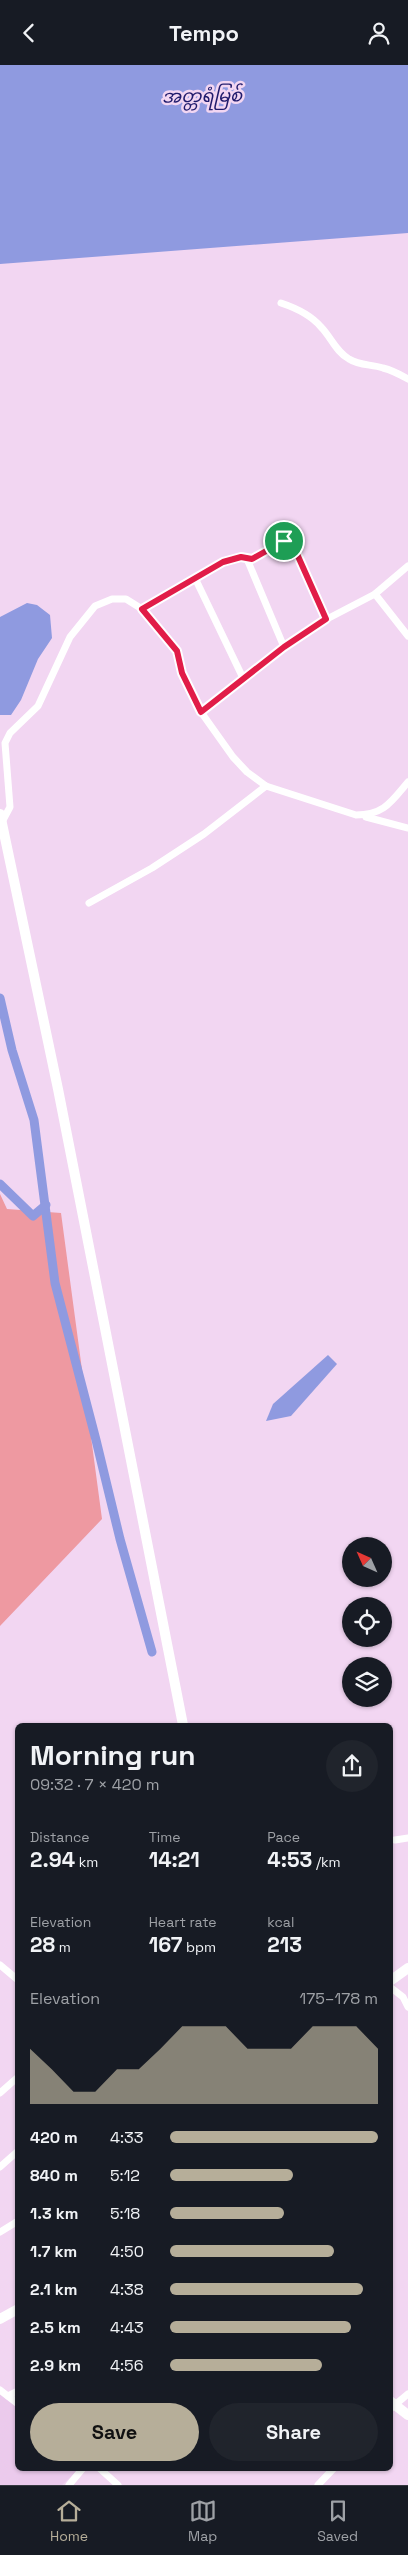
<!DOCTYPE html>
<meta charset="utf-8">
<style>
body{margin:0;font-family:"Space Grotesk","Noto Sans Myanmar",sans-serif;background:#20242c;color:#f1f3f6;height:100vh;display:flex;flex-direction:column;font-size:19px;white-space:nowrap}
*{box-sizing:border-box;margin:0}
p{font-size:16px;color:#9ea1a6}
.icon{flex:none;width:28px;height:28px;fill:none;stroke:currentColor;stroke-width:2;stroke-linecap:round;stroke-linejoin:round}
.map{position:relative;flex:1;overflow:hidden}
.details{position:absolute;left:15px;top:1658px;width:378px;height:748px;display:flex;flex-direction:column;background:#171b24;border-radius:8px;box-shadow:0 1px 4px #0004}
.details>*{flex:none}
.needle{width:32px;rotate:315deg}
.tools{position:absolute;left:342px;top:1472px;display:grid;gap:10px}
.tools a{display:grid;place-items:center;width:50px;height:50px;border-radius:50%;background:#171b24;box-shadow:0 1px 4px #0004;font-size:25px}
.pin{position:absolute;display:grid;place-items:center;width:42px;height:42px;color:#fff;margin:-21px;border:2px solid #fff;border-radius:50%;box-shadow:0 1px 5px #0007}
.round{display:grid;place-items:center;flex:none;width:52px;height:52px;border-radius:26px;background:#20242c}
.head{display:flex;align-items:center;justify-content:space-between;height:85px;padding:0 15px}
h1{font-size:28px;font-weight:800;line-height:38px}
.metrics{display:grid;grid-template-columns:repeat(3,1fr);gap:8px;height:85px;padding:5px 15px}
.metrics div{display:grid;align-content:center}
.metrics b{font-size:21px;font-weight:800}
.metrics small{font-size:14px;font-weight:400}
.metrics p{font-size:14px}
.chart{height:140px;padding:10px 15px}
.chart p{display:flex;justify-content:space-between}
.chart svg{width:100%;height:90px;margin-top:5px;fill:#b6ae99;opacity:.7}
.cta{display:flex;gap:10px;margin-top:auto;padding:10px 15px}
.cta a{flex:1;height:58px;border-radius:30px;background:#b6ae99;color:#111;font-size:20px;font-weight:800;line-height:58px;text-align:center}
.cta a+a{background:#20242c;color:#f1f3f6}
ul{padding:0 15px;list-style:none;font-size:16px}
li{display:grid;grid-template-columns:80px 60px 1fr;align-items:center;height:38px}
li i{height:12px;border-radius:6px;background:#b6ae99}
header{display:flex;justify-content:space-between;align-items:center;height:65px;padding:0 15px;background:#171b24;font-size:22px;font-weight:800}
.dock{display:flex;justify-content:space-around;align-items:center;height:70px;border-top:1px solid #363941;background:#171b24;font-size:14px;color:#9ea1a6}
.dock a{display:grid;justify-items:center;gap:2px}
.dock .selected{color:#b6ae99}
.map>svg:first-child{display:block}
.built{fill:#ebcaec}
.green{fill:#ee99a1}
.water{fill:#8f9ae0}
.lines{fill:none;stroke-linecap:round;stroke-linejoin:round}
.canal{stroke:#8f9ae0;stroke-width:9}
.minor{stroke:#fff;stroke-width:7}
.secondary{stroke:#fff;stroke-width:10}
.route-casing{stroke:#fff;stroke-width:10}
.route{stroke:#e11d48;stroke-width:6}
.labels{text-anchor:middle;stroke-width:5;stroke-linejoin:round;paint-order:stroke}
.water-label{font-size:18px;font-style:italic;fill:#201b6c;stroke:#f2d6f2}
</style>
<header><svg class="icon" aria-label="back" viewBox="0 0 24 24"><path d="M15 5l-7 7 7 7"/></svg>Tempo<svg class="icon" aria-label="person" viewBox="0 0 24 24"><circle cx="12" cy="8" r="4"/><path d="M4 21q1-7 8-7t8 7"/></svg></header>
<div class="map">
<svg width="408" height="2420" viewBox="0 0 408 2420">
<rect width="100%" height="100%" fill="#f2d6f2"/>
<path class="built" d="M0 2329 17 2341 18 2402 80 2403 62 2420H0Z"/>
<path class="green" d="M0 1129 7 1144 61 1148 102 1454 0 1561Z"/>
<g class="water">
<path d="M0 0H408V168L0 199Z"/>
<path d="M27 538 37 540 50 550 52 573 38 594 21 635 11 650H0V552Z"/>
<path d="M328 1290 337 1299 291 1351 266 1356 273 1339Z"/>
</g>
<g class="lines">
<g class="canal">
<path d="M0 933 12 985 34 1055 55 1218 96 1375 120 1474 152 1587"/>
<path d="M0 1119 33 1151 46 1140"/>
</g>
<g class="minor">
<path d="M281 238C296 243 311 250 321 262 331 272 336 287 349 294 360 301 371 299 383 303 391 305 401 310 408 314"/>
<path d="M247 494 284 582"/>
<path d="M195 513 243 613"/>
<path d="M375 529 408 571"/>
<path d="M142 544 223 497 241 492 252 494 285 476 293 480 327 554"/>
<path d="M201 647 284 582 327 554 375 529 408 501"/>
<path d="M366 752 408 763"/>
<path d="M2 757 10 742 5 678 10 668 38 641 70 572 95 541 112 534H126L142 544 177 586 182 608 201 647 233 692 247 707 266 721 356 750C384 750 391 737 408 717"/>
<path d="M89 838 152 803 204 769 266 721"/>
<path d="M395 1775 408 1773"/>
<path d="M0 1900 18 1915"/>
<path d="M390 1922 403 1932 408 1942"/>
<path d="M0 2028 18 2012"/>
<path d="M0 2102 18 2086"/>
<path d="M0 2167 18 2156"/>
<path d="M0 2325 18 2339"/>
<path d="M8 2331 18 2326"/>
<path d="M390 2344 408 2329"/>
<path d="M98 2402 118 2420"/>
<path d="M69 2420 84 2402"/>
<path d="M318 2420 335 2402"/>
</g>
<g class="secondary">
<path d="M0 749 58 1024 183 1660"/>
<path d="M390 1916 408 1903"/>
<path d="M0 2254 18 2244"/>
<path d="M390 2336 408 2350"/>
</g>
</g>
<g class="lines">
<defs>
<path id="route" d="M284 476 293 480 326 554 284 582 201 647 182 608 177 586 142 544 223 497 241 492 252 494Z"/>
</defs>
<use href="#route" class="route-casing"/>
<use href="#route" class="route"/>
</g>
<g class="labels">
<g class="water-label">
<text transform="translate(202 31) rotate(-1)" y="6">အတ္တရံမြစ်</text>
</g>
</g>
</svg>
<div class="tools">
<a><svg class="needle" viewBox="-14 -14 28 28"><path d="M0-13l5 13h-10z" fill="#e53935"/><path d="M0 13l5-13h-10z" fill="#9ea1a6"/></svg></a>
<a><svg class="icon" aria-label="locate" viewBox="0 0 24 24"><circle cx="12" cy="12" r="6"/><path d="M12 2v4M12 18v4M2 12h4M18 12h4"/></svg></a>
<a><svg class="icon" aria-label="layers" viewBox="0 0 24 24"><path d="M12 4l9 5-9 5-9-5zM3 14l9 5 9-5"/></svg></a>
</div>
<div class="pin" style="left:284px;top:476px;background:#1e9e55"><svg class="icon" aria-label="arrive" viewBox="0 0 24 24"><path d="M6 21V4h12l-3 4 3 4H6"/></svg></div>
<section class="details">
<div class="head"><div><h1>Morning run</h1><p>09:32 · 7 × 420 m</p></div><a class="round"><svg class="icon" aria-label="share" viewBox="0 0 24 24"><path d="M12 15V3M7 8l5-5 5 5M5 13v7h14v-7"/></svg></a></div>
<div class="metrics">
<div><p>Distance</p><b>2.94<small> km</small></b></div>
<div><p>Time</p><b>14:21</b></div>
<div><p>Pace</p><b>4:53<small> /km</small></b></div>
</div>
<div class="metrics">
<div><p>Elevation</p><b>28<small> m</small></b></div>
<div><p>Heart rate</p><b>167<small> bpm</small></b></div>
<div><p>kcal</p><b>213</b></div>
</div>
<div class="chart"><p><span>Elevation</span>175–178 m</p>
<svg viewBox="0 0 160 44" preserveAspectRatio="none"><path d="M0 44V17L10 27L20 38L30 38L40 27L50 27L60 17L70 6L80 6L90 6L100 17L110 17L120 17L130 6L140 6L150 6L160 17V44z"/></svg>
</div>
<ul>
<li><b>420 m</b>4:33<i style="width:100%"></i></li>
<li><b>840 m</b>5:12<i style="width:59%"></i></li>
<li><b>1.3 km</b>5:18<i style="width:55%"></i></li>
<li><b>1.7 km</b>4:50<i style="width:79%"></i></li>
<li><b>2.1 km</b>4:38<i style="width:93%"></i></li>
<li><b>2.5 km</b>4:43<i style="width:87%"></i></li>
<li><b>2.9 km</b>4:56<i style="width:73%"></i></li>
</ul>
<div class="cta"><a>Save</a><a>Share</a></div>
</section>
</div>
<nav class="dock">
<a class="selected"><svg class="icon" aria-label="home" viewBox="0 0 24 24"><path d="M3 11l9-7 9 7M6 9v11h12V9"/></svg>Home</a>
<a><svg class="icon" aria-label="map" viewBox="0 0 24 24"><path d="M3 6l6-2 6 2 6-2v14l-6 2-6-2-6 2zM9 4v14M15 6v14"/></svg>Map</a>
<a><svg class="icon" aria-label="saved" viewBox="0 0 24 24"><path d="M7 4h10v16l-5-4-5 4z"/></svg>Saved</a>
</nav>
